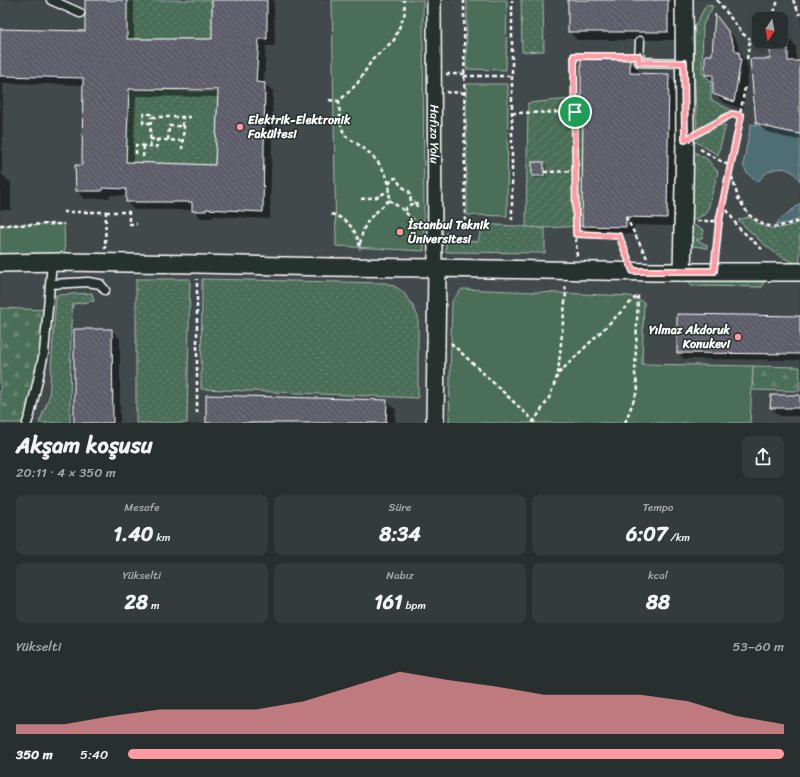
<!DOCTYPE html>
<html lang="tr">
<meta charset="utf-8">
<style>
body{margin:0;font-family:Sriracha,sans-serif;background:#343c3b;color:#f1f3f6;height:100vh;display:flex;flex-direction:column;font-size:15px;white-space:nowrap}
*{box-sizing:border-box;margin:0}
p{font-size:13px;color:#a5a9aa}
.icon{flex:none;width:22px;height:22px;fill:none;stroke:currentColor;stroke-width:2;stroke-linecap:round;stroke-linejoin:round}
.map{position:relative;height:423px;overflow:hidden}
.panel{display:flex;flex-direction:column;background:#28302f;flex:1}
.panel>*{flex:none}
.needle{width:26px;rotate:191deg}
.controls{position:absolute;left:752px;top:12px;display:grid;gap:8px}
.controls a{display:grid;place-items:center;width:36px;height:36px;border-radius:8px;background:#28302f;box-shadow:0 2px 6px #0003,0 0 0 1px #444b4b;font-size:20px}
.pin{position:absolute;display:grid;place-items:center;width:34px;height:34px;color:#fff;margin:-17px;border:2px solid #fff;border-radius:50%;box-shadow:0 1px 4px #0007}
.round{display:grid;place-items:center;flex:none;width:42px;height:42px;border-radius:8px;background:#343c3b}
.overview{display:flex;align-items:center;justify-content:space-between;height:68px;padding:0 16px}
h1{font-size:22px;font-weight:700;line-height:30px}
.figures{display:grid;grid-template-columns:repeat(3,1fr);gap:6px;height:68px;padding:4px 16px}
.figures div{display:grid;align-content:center;border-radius:8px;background:#343c3b;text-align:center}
.figures b{font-size:20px;font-weight:700}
.figures small{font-size:11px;font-weight:400}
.figures p{font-size:11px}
.chart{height:112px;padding:8px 16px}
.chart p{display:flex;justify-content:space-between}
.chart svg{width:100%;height:72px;margin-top:4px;fill:#ff9aa2;opacity:.7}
ul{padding:0 16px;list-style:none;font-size:13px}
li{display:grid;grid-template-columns:64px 48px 1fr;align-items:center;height:30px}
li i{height:10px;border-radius:5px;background:#ff9aa2}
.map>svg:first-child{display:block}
.built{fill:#42494c;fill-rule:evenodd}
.grass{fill:url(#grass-dots);stroke:#a6b6ac}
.forest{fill:url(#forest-firs);stroke:#a6b6ac}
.park{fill:#4c6e59;stroke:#a6b6ac}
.garden{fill:url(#garden-furrows);stroke:#a6b6ac}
.water{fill:#4f6d75;stroke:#95a7ac}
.shadow{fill:#0007;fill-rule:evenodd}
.building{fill:url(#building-back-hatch);stroke:#fff;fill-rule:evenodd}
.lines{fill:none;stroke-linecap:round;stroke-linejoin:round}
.service-casing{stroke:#fff;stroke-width:11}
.pedestrian-casing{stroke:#fff;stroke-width:16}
.minor-casing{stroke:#fff;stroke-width:20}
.path{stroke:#fff;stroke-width:2.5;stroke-dasharray:4 3;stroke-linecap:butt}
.service{stroke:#26332d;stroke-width:8}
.pedestrian{stroke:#26332d;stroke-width:13}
.minor{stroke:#26332d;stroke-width:17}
.route-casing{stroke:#fff;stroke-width:8}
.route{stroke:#ff9aa2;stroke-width:5}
.poi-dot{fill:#ff9aa2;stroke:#26332d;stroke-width:1.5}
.labels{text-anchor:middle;stroke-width:3;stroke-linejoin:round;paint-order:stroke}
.poi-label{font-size:12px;font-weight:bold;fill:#fff;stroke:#26332d;text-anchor:start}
.street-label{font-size:12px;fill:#fff;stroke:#26332d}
</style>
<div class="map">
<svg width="800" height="423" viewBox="0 0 800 423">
<defs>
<pattern id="grass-dots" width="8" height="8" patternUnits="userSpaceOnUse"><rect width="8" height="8" fill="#4c6e59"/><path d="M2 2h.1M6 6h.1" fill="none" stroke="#678472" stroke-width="1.8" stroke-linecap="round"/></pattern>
<pattern id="forest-firs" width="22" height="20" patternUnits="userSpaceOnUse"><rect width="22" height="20" fill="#4c6e59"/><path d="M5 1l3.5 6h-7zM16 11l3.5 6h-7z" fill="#678472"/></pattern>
<pattern id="garden-furrows" width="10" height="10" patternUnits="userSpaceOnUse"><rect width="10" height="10" fill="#4c6e59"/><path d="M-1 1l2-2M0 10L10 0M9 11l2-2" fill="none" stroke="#678472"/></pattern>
<pattern id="building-back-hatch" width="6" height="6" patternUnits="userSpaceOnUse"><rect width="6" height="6" fill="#5d5d69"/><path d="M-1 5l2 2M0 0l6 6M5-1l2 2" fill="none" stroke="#757580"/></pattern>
</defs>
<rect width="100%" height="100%" fill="#36403f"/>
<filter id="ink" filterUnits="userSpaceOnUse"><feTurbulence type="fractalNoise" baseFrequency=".025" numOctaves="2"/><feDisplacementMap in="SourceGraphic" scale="8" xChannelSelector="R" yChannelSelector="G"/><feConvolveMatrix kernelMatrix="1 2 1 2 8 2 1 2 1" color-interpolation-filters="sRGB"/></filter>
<g filter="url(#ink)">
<path class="built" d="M0 0H800V423H0ZM759 19H781V41H759Z"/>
<g class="grass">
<rect x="127" y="0" width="85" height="39"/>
<path d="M521 0H543L544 51 522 52Z"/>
<path d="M706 5 713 6 703 25 702 73 711 81V100L731 110V114L697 133 694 66 695 26Z"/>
<path d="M129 89 218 92 215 165 126 162Z"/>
<path d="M726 125 718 155 694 141V138L714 126Z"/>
<path d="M694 152 707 159 718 172 707 213 692 221Z"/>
<path d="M749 217C768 232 778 230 800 222V263C780 263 752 233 738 220Z"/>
<path d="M482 224 545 228V253L446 252V232L455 239 478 242Z"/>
<path d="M691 224 704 230 702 238 696 240 707 245V248L693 246Z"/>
<path d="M136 279H190L187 423H136Z"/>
<path d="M202 279 386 283 396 287 403 292 412 304 418 317V398L201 389Z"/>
<path d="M689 281 764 282 762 287 691 286Z"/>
<path d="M92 293 94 301 73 304 71 324 70 423H39L49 398 56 295Z"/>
</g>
<g class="forest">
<path d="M0 308 48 310 27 423H0Z"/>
<path d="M753 366 800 367V391L752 390Z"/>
</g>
<g class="park">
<path d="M332 0H423L424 251 336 246Z"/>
<path d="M467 0H507L506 70 466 69Z"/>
<path d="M466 84H508L507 216 467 215Z"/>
<path d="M64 224 65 257 0 256V225Z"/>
<path d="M462 289 630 296 644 302 642 364 753 366 750 423H449L452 301Z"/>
</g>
<path class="garden" d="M581 98V108L590 109 589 121H583L582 166H590L582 226 545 228 526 227 528 103Z"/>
<g class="water">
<path d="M751 124 800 135V181C790 162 768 166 758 182L747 173 743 165Z"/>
<path d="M800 203V219L789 223 776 225C781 215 794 211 800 203Z"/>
</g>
<g class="shadow">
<path d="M86 0H134V40H213V0H274L275 46H266L264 83 273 91 270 219 213 216V218H201L193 210H134L127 202V196L110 195 109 198 84 199 77 191 83 166 84 85 3 83 2 175H3L11 183V210H0V30L86 32ZM136 96 218 97 216 166 133 163Z"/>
<path d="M569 0H676V40H577L569 31Z"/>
<path d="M715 16 736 40 742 57 747 62V66L749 68 743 110 723 102 714 94V82L706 74 713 56Z"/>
<path d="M781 37H787L796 46V103H800V140L784 137 765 131 757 122 771 60V41H781Z"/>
<path d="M630 61 638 69V74L668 75 676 83 675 226 634 225 633 234H591L583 226 584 110 582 108Z"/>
<path d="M533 163H544L546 165V178H534L533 176Z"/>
<path d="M800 317V360L684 359 678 353Z"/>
<path d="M112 330 120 339V423H75Z"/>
<path d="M800 396V416H780L771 408Z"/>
<path d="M386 401 396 410 395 423H207Z"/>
</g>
<g class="building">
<path d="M85 0H127V39H212V0H267V39H259L256 82 265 83 263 212 206 209V211H192V202H126V189L102 188V191H76L75 165H82L83 78 0 76V29L85 31ZM129 89 218 90 215 165 126 162Z"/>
<rect x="568" y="0" width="100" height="32"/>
<path d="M715 14 728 31 736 52H739L740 59H741L734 102 713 94V75H705V55H712Z"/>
<path d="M770 41H788V61H800V134L775 129 756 123 750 59H770Z"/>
<path d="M581 59 630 60V73L669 74 667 218 626 217V227L582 226 583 108H581Z"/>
<rect x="532" y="162" width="12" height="14"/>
<path d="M677 314 800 316V354L677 353Z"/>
<path d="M74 329H112L113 423H74Z"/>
<path d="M206 395 387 400 386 423H206Z"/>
<path d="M771 395H800V408H770Z"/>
</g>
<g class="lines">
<defs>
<g id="service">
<path d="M51 0 80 13"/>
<path d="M640 41 639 62 684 63"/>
<path d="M51 284 88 282 100 284 105 290"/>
<path d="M27 423 30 415 44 353 52 262"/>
</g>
<g id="pedestrian">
<path id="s1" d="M434 0 435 268"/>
</g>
<g id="minor">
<path d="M0 263 65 262 197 264 331 267 435 268 655 272H800"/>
<path d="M682 272 685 141 684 0"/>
<path d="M435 423 437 268"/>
</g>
</defs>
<use href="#service" class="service-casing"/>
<use href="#pedestrian" class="pedestrian-casing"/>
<use href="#minor" class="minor-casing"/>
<g class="path">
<path d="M464 0 465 220"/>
<path d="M717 0 743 34 750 39"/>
<path d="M793 0 800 15"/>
<path d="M772 19 778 0"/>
<path d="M747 59 750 39H759"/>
<path d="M446 74H464"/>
<path d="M464 76H512"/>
<path d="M446 92 464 93"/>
<path d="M329 100 339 101 357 84 372 60 394 40 404 16 405 11 404 0"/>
<path d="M339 101C340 112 339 125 345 135 348 139 356 142 360 146 378 158 393 178 389 200L369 219 363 230 360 244"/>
<path d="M512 113 575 112"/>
<path d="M151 123H143L144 114H151V117H192"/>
<path d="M182 126 183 116"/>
<path d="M700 132 732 114 741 116"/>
<path d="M150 139 182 141"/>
<path d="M168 140 169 126H184L182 149"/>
<path d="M150 146 151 117"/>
<path d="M700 149 726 164 731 165"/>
<path d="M136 154V145L157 147V139"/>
<path d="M143 157 144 146"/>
<path d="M730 170 738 198 749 215 764 225 776 227 800 221"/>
<path d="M544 172 575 171"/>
<path d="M389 184 392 179 396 178 401 186 409 191 411 201 417 204 419 206"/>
<path d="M361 199 377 197 390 190"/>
<path d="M389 200 402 209 422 228"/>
<path d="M723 204 738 227 764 251"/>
<path d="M406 211V208L411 204 418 206"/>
<path d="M63 212H106L105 249"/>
<path d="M106 212H129V224H137"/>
<path d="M331 214C348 218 359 233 360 250"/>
<path d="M626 217 647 258"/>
<path d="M512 220V0"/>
<path d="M697 221H719"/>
<path d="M0 225 64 224"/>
<path d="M576 234 619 236 627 256"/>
<path d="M577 256 576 242 574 56H629"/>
<path d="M715 257 719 221 731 165 745 87"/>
<path d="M451 343 534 421 531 423"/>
<path d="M558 374 566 292 565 285"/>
<path d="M197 413V279"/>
<path d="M534 423V421L549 398 558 374 638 295 635 374 638 389 625 423"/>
</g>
<use href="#service" class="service"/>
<use href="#pedestrian" class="pedestrian"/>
<use href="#minor" class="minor"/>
</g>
</g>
<g class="lines" filter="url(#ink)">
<defs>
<path id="route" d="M574 56H639V62L684 63 685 140 732 114 741 116 719 221 714 271H633L619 236 576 234Z"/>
</defs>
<use href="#route" class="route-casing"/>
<use href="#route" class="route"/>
</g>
<g class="poi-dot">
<circle cx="240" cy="127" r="4"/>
<circle cx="400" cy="232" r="4"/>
<circle cx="738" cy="337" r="4"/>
</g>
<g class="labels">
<g class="poi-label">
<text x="248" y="124">Elektrik-Elektronik<tspan x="248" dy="14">Fakültesi</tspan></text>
<text x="408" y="229">İstanbul Teknik<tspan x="408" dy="14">Üniversitesi</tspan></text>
<text x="730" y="334" text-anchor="end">Yılmaz Akdoruk<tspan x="730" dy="14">Konukevi</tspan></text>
</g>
<g class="street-label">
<text dy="4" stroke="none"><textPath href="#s1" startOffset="134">Hafıza Yolu</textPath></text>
</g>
</g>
</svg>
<div class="controls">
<a><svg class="needle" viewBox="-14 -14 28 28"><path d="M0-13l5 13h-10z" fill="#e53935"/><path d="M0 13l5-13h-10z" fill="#a5a9aa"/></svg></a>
</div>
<div class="pin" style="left:575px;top:112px;background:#1e9e55"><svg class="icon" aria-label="arrive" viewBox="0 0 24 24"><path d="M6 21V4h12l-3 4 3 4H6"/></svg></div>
</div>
<section class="panel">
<div class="overview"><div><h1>Akşam koşusu</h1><p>20:11 · 4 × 350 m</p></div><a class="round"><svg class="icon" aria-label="share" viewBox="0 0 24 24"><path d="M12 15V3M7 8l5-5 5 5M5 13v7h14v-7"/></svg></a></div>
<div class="figures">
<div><p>Mesafe</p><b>1.40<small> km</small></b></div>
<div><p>Süre</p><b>8:34</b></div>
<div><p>Tempo</p><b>6:07<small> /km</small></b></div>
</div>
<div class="figures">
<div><p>Yükselti</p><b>28<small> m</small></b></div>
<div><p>Nabız</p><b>161<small> bpm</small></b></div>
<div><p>kcal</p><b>88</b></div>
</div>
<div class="chart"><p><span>Yükselti</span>53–60 m</p>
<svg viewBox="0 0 160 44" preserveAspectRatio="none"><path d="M0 44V38L10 38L20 33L30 29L40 29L50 29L60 24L70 15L80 6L90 11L100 15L110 20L120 20L130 20L140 24L150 33L160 38V44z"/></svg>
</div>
<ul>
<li><b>350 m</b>5:40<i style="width:100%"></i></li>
</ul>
</section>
